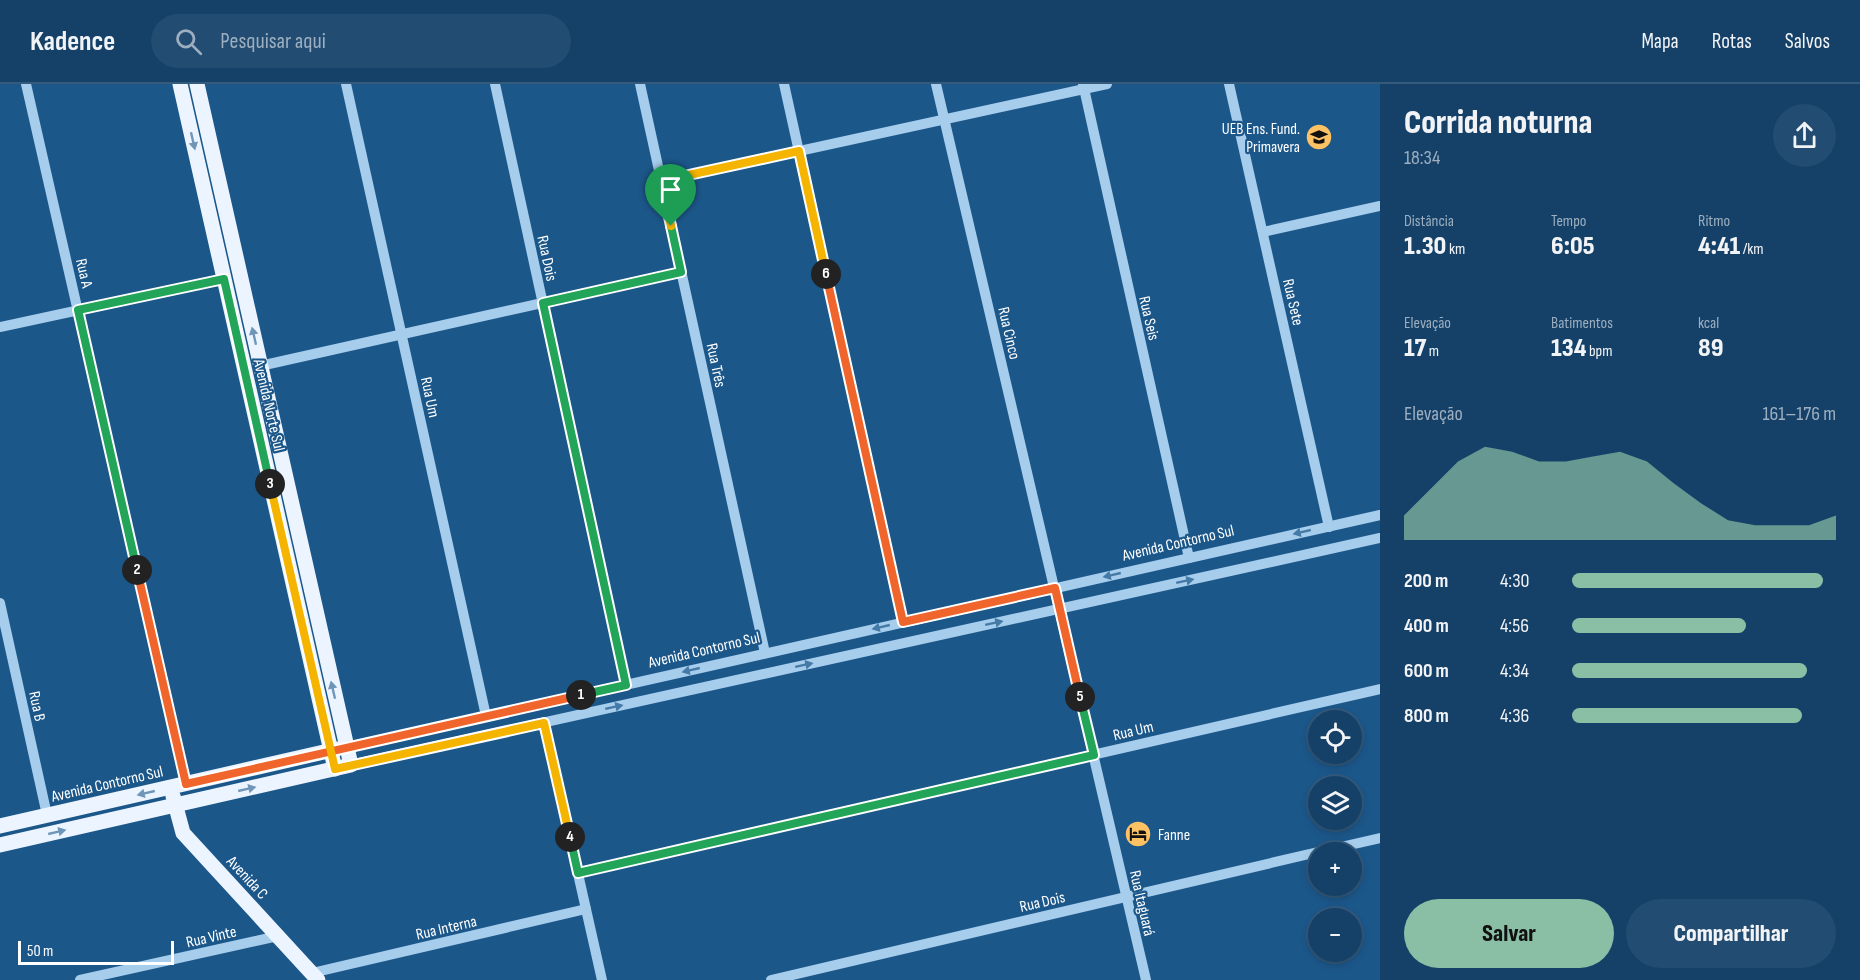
<!DOCTYPE html>
<html lang="pt">
<meta charset="utf-8">
<style>
body{margin:0;font-family:"Sofia Sans Condensed",sans-serif;background:#224c71;color:#f1f3f6;height:100vh;display:flex;flex-direction:column;font-size:22px;white-space:nowrap}
*{box-sizing:border-box;margin:0}
p{font-size:20px;color:#9dafc0}
.icon{flex:none;width:33px;height:33px;fill:none;stroke:currentColor;stroke-width:2;stroke-linecap:round;stroke-linejoin:round}
.map{position:relative;flex:1;overflow:hidden}
.panel{display:flex;flex-direction:column;background:#154168;width:480px}
.panel>*{flex:none}
.buttons{position:absolute;left:1308px;top:626px;display:grid;gap:12px}
.buttons a{display:grid;place-items:center;width:54px;height:54px;border-radius:50%;background:#154168;box-shadow:0 3px 9px #0003,0 0 0 2px #345a7c;font-size:30px}
.scale{position:absolute;left:18px;bottom:15px;width:156px;box-sizing:border-box;padding-left:6px;border:3px solid #fff;border-top:0;font-size:16px;line-height:21px;white-space:nowrap;color:#fff;-webkit-text-stroke:4px #1c578a;paint-order:stroke}
.pin{position:absolute;display:grid;place-items:center;width:51px;height:51px;color:#fff;margin:-62px -26px;border-radius:50% 50% 50% 0;rotate:-45deg;box-shadow:0 0 6px #0007}
.pin .icon{rotate:45deg}
.km{position:absolute;width:30px;height:30px;margin:-15px;border-radius:50%;background:#222;color:#fff;font-size:16px;line-height:30px;text-align:center}
.round{display:grid;place-items:center;flex:none;width:63px;height:63px;border-radius:32px;background:#224c71}
.head{display:flex;align-items:center;justify-content:space-between;height:102px;padding:0 24px}
h1{font-size:33px;font-weight:800;line-height:45px}
.figures{display:grid;grid-template-columns:repeat(3,1fr);gap:9px;height:102px;padding:6px 24px}
.figures div{display:grid;align-content:center}
.figures b{font-size:26px;font-weight:800}
.figures small{font-size:16px;font-weight:400}
.figures p{font-size:16px}
.chart{height:168px;padding:12px 24px}
.chart p{display:flex;justify-content:space-between}
.chart svg{width:100%;height:108px;margin-top:6px;fill:#8abfa5;opacity:.7}
.button{display:flex;gap:12px;margin-top:auto;padding:12px 24px}
.button a{flex:1;height:69px;border-radius:36px;background:#8abfa5;color:#111;font-size:24px;font-weight:800;line-height:69px;text-align:center}
.button a+a{background:#224c71;color:#f1f3f6}
ul{padding:0 24px;list-style:none;font-size:20px}
li{display:grid;grid-template-columns:96px 72px 1fr;align-items:center;height:45px}
li i{height:15px;border-radius:8px;background:#8abfa5}
header{display:flex;align-items:center;gap:36px;box-sizing:border-box;height:84px;padding:0 30px;background:#154168;border-bottom:2px solid #345a7c}
header strong{font-size:28px}
nav{display:flex;gap:33px;margin-inline-start:auto;font-size:21px}
.search{width:420px;height:54px;background:#224c71;display:flex;align-items:center;gap:15px;box-sizing:border-box;padding:0 21px;border-radius:33px;color:#9dafc0;font-size:22px}
main{display:flex;flex:1;min-height:0}
.map>svg:first-child{display:block}
.lines{fill:none;stroke-linecap:round;stroke-linejoin:round}
.minor{stroke:#a6cdec;stroke-width:10}
.major{stroke:#ecf5ff;stroke-width:15}
.oneway{fill:#6f96b9}
.oneway2{fill:#457aa7}
.split-1-casing{stroke:#fff;stroke-width:12}
.split-2-casing{stroke:#fff;stroke-width:12}
.split-3-casing{stroke:#fff;stroke-width:12}
.split-4-casing{stroke:#fff;stroke-width:12}
.split-5-casing{stroke:#fff;stroke-width:12}
.split-6-casing{stroke:#fff;stroke-width:12}
.split-7-casing{stroke:#fff;stroke-width:12}
.split-1{stroke:#22a559;stroke-width:8}
.split-2{stroke:#f0652b;stroke-width:8}
.split-3{stroke:#22a559;stroke-width:8}
.split-4{stroke:#f5b400;stroke-width:8}
.split-5{stroke:#22a559;stroke-width:8}
.split-6{stroke:#f0652b;stroke-width:8}
.split-7{stroke:#f5b400;stroke-width:8}
.labels{text-anchor:middle;stroke-width:4.5;stroke-linejoin:round;paint-order:stroke}
.poi-label{font-size:16px;fill:#fff;stroke:#1c578a;text-anchor:end}
.street-label{font-size:16px;fill:#fff;stroke:#1c578a}
</style>
<header>
<strong>Kadence</strong>
<div class="search"><svg class="icon" aria-label="search" viewBox="0 0 24 24"><circle cx="10" cy="10" r="6"/><path d="M15 15l6 6"/></svg>Pesquisar aqui</div>
<nav><a>Mapa</a><a>Rotas</a><a>Salvos</a></nav>
</header>
<main>
<div class="map">
<svg width="1380" height="896" viewBox="0 0 1380 896">
<rect width="100%" height="100%" fill="#1c578a"/>
<g class="lines">
<g class="minor">
<path d="M26 0 186 700"/>
<path d="M346 0 486 632"/>
<path d="M495 0 626 601"/>
<path d="M640 0 765 569"/>
<path d="M784 0 903 538"/>
<path d="M936 0 1146 896"/>
<path d="M1083 0 1189 474"/>
<path d="M1229 0 1329 443"/>
<path d="M661 97 1107 0"/>
<path d="M1263 148 1380 122"/>
<path d="M0 243 223 195"/>
<path d="M260 282 681 188"/>
<path d="M0 519 47 731"/>
<path d="M544 639 602 896"/>
<path d="M346 664 1380 431"/>
<path d="M351 681 1380 454"/>
<path d="M1319 768 1380 754"/>
<path d="M578 789 1380 605"/>
<path d="M312 889 586 825"/>
<path d="M80 896 278 852"/>
<path d="M771 896 1318 768"/>
</g>
<g class="major">
<path d="M180 0 335 685"/>
<path d="M173 712 183 749 318 896"/>
<path d="M0 742 337 665"/>
<path d="M0 761 351 681 197 0"/>
</g>
</g>
<defs><path id="oneway-solid" d="M-6-.8H1V-3.2L6.5 0L1 3.2V.8H-6Z" transform="scale(1.5)"/></defs>
<g class="oneway">
<use href="#oneway-solid" transform="translate(193 57) rotate(77)"/>
<use href="#oneway-solid" transform="translate(254 252) rotate(-103)"/>
<use href="#oneway-solid" transform="translate(333 606) rotate(-103)"/>
<use href="#oneway-solid" transform="translate(247 705) rotate(-13)"/>
<use href="#oneway-solid" transform="translate(146 709) rotate(167)"/>
<use href="#oneway-solid" transform="translate(57 748) rotate(-13)"/>
</g>
<g class="oneway2">
<use href="#oneway-solid" transform="translate(1302 448) rotate(167)"/>
<use href="#oneway-solid" transform="translate(1112 491) rotate(167)"/>
<use href="#oneway-solid" transform="translate(1185 497) rotate(-12)"/>
<use href="#oneway-solid" transform="translate(994 539) rotate(-12)"/>
<use href="#oneway-solid" transform="translate(881 543) rotate(167)"/>
<use href="#oneway-solid" transform="translate(804 581) rotate(-12)"/>
<use href="#oneway-solid" transform="translate(691 586) rotate(167)"/>
<use href="#oneway-solid" transform="translate(614 623) rotate(-12)"/>
</g>
<g class="lines">
<defs>
<path id="split-1" d="M581 611 626 601 543 219 681 188 671 142"/>
<path id="split-2" d="M137 486 186 700 581 611"/>
<path id="split-3" d="M137 486 78 226 224 195 270 400"/>
<path id="split-4" d="M270 400 335 685 544 639 570 753"/>
<path id="split-5" d="M570 753 578 789 1094 671 1080 613"/>
<path id="split-6" d="M826 190 903 538 1055 504 1080 613"/>
<path id="split-7" d="M671 142 661 97 799 67 826 190"/>
</defs>
<use href="#split-1" class="split-1-casing"/>
<use href="#split-2" class="split-2-casing"/>
<use href="#split-3" class="split-3-casing"/>
<use href="#split-4" class="split-4-casing"/>
<use href="#split-5" class="split-5-casing"/>
<use href="#split-6" class="split-6-casing"/>
<use href="#split-7" class="split-7-casing"/>
<use href="#split-1" class="split-1"/>
<use href="#split-2" class="split-2"/>
<use href="#split-3" class="split-3"/>
<use href="#split-4" class="split-4"/>
<use href="#split-5" class="split-5"/>
<use href="#split-6" class="split-6"/>
<use href="#split-7" class="split-7"/>
</g>
<defs>
<symbol id="school-disc" viewBox="-11 -11 22 22"><circle r="9.5" fill="#fdc264" stroke="#1c578a"/><path d="M0-5L7-2L0 1L-7-2ZM-4 1L0 2.5L4 1V4Q0 6-4 4Z" fill="#111"/></symbol>
<symbol id="hotel-disc" viewBox="-11 -11 22 22"><circle r="9.5" fill="#fdc264" stroke="#1c578a"/><path d="M-6-4.5h1.5V1H6V5H4.5V3h-9V5H-6ZM-4 0a1.8 1.8 0 1 1 3.6 0ZM.5 0V-2.5h3Q6-2.5 6 0Z" fill="#111"/></symbol>
</defs>
<g fill-rule="evenodd">
<use href="#school-disc" x="1304" y="38" width="30" height="30"/>
<use href="#hotel-disc" x="1123" y="735" width="30" height="30"/>
</g>
<g class="labels">
<g class="poi-label">
<text x="1300" y="50">UEB Ens. Fund.<tspan x="1300" dy="18">Primavera</tspan></text>
<text x="1158" y="756" text-anchor="start">Fanne</text>
</g>
<g class="street-label">
<text transform="translate(548 174) rotate(78)" y="6">Rua Dois</text>
<text transform="translate(85 189) rotate(77)" y="6">Rua A</text>
<text transform="translate(1294 218) rotate(77)" y="6">Rua Sete</text>
<text transform="translate(1150 234) rotate(77)" y="6">Rua Seis</text>
<text transform="translate(1010 249) rotate(77)" y="6">Rua Cinco</text>
<text transform="translate(717 281) rotate(78)" y="6">Rua Três</text>
<text transform="translate(431 313) rotate(78)" y="6">Rua Um</text>
<text transform="translate(270 321) rotate(77)" y="6">Avenida Norte Sul</text>
<text transform="translate(1178 458) rotate(-13)" y="6">Avenida Contorno Sul</text>
<text transform="translate(704 565) rotate(-13)" y="6">Avenida Contorno Sul</text>
<text transform="translate(38 622) rotate(78)" y="6">Rua B</text>
<text transform="translate(1133 646) rotate(-13)" y="6">Rua Um</text>
<text transform="translate(107 699) rotate(-13)" y="6">Avenida Contorno Sul</text>
<text transform="translate(248 793) rotate(47)" y="6">Avenida C</text>
<text transform="translate(1042 817) rotate(-13)" y="6">Rua Dois</text>
<text transform="translate(1143 819) rotate(77)" y="6">Rua Itaguará</text>
<text transform="translate(446 843) rotate(-13)" y="6">Rua Interna</text>
<text transform="translate(211 852) rotate(-13)" y="6">Rua Vinte</text>
</g>
</g>
</svg>
<div class="buttons">
<a><svg class="icon" aria-label="locate" viewBox="0 0 24 24"><circle cx="12" cy="12" r="6"/><path d="M12 2v4M12 18v4M2 12h4M18 12h4"/></svg></a>
<a><svg class="icon" aria-label="layers" viewBox="0 0 24 24"><path d="M12 4l9 5-9 5-9-5zM3 14l9 5 9-5"/></svg></a>
<a>+</a>
<a>−</a>
</div>
<div class="scale">50 m</div>
<div class="pin" style="left:671px;top:142px;background:#1e9e55"><svg class="icon" aria-label="arrive" viewBox="0 0 24 24"><path d="M6 21V4h12l-3 4 3 4H6"/></svg></div>
<b class="km" style="left:581px;top:611px">1</b>
<b class="km" style="left:137px;top:486px">2</b>
<b class="km" style="left:270px;top:400px">3</b>
<b class="km" style="left:570px;top:753px">4</b>
<b class="km" style="left:1080px;top:613px">5</b>
<b class="km" style="left:826px;top:190px">6</b>
</div>
<section class="panel">
<div class="head"><div><h1>Corrida noturna</h1><p>18:34</p></div><a class="round"><svg class="icon" aria-label="share" viewBox="0 0 24 24"><path d="M12 15V3M7 8l5-5 5 5M5 13v7h14v-7"/></svg></a></div>
<div class="figures">
<div><p>Distância</p><b>1.30<small> km</small></b></div>
<div><p>Tempo</p><b>6:05</b></div>
<div><p>Ritmo</p><b>4:41<small> /km</small></b></div>
</div>
<div class="figures">
<div><p>Elevação</p><b>17<small> m</small></b></div>
<div><p>Batimentos</p><b>134<small> bpm</small></b></div>
<div><p>kcal</p><b>89</b></div>
</div>
<div class="chart"><p><span>Elevação</span>161–176 m</p>
<svg viewBox="0 0 160 44" preserveAspectRatio="none"><path d="M0 44V34L10 23L20 12L30 6L40 8L50 12L60 12L70 10L80 8L90 12L100 21L110 29L120 36L130 38L140 38L150 38L160 34V44z"/></svg>
</div>
<ul>
<li><b>200 m</b>4:30<i style="width:95%"></i></li>
<li><b>400 m</b>4:56<i style="width:66%"></i></li>
<li><b>600 m</b>4:34<i style="width:89%"></i></li>
<li><b>800 m</b>4:36<i style="width:87%"></i></li>
</ul>
<div class="button"><a>Salvar</a><a>Compartilhar</a></div>
</section>
</main>
